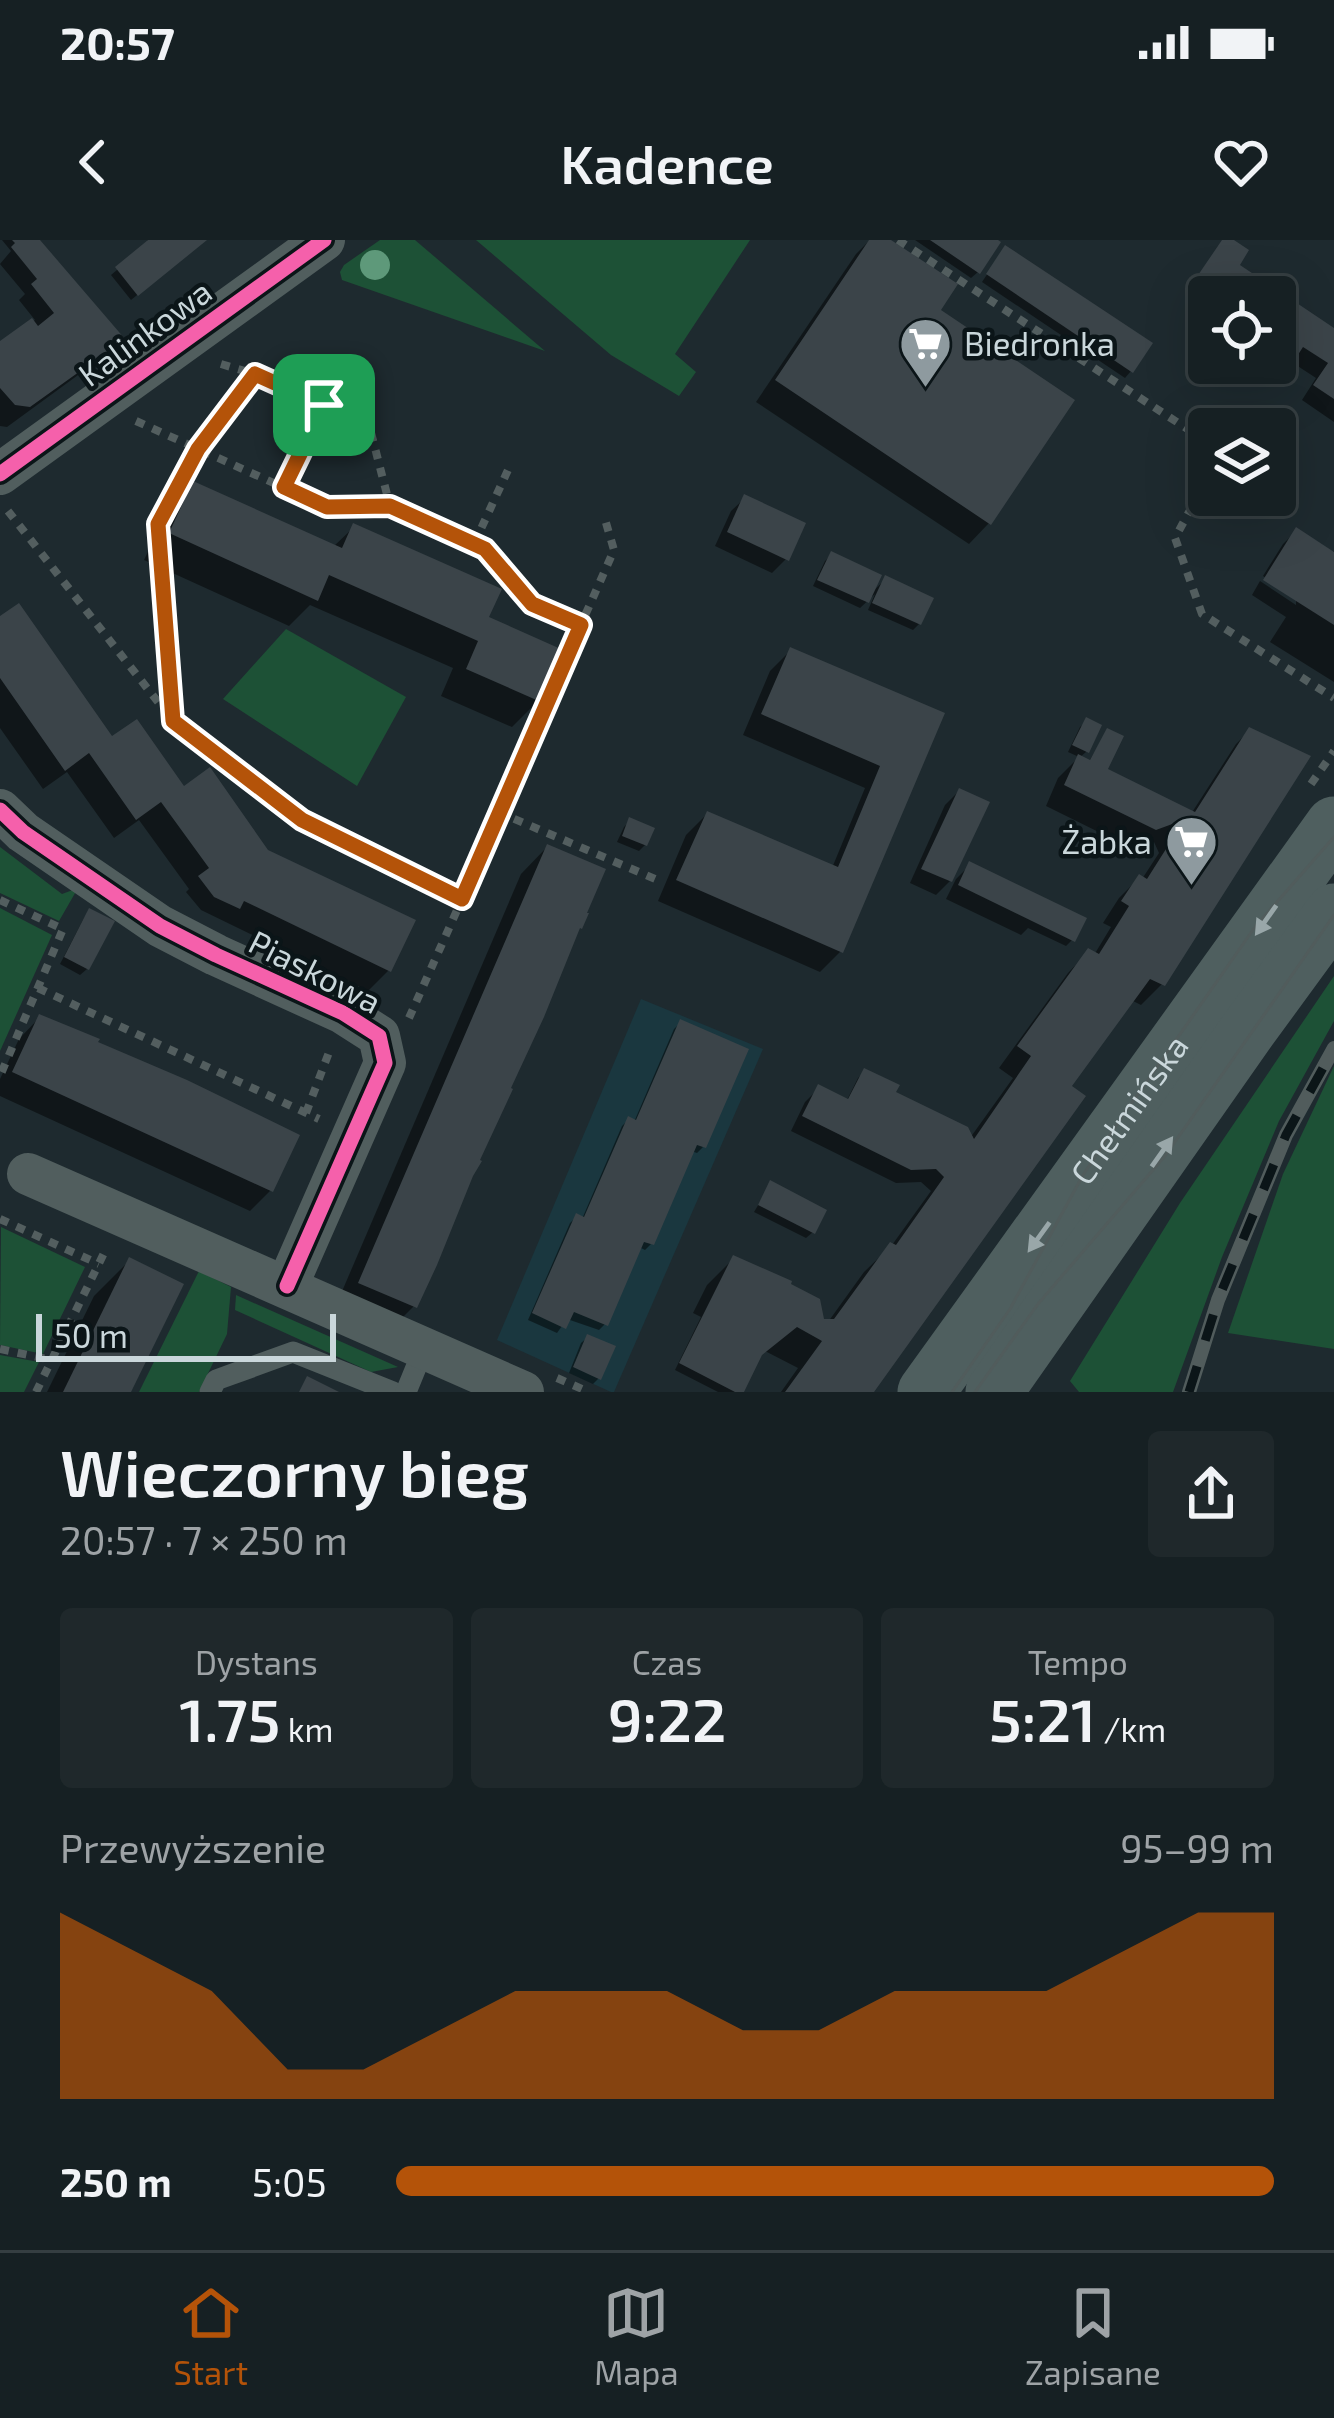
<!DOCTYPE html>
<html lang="pl">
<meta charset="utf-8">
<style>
body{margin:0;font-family:"Exo 2",sans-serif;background:#1f282b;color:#f1f3f6;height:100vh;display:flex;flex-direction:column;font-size:45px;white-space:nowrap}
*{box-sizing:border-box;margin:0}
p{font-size:39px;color:#9ea3a6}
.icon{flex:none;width:66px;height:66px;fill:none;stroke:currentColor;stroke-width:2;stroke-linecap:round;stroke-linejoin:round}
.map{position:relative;height:1152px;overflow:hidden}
.panel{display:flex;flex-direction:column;background:#162023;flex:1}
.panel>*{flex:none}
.controls{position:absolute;left:1188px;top:36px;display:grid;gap:24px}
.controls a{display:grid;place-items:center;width:108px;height:108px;border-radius:12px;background:#162023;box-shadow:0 12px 48px #0002,0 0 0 3px #353e41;font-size:60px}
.scale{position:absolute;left:36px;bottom:30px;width:300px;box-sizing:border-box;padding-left:12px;border:6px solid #cad7db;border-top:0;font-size:33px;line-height:42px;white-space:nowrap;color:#cad7db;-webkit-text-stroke:9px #0b1518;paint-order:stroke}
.pin{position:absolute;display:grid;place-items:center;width:102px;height:102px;color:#fff;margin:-51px;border-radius:24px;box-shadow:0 6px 18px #0006}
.round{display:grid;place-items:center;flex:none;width:126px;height:126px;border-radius:12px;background:#1f282b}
.overview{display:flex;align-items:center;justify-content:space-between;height:204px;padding:0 60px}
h1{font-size:66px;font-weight:600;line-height:90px}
.stats{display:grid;grid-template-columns:repeat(3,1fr);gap:18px;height:204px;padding:12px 60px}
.stats div{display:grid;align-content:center;border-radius:12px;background:#1f282b;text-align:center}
.stats b{font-size:60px;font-weight:600}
.stats small{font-size:33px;font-weight:400}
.stats p{font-size:33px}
.chart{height:336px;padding:24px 60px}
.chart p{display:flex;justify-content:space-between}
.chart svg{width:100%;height:216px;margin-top:12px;fill:#b45309;opacity:.7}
ul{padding:0 60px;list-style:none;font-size:39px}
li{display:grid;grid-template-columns:192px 144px 1fr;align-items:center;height:90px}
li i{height:30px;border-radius:15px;background:#b45309}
.status{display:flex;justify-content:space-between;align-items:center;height:84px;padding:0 60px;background:#162023;direction:ltr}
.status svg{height:33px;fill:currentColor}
header{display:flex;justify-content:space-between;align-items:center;height:156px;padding:0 60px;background:#162023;font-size:54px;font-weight:600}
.menu{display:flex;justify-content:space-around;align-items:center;height:168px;border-top:3px solid #353e41;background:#162023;font-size:33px;color:#9ea3a6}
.menu a{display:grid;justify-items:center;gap:6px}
.menu .on{color:#b45309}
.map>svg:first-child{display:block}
.built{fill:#1a373f}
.green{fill:#1d5136}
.shadow{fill:#0007}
.building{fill:#3b4449}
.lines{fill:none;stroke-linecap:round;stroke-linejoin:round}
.path{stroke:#535e5f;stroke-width:8;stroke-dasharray:9 9;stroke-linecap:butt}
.service{stroke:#515e5e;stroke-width:21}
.minor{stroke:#515e5e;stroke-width:42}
.secondary{stroke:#4f5f5f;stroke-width:57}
.tram{stroke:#515c5c;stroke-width:3}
.rail-casing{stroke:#515c5c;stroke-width:14}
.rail{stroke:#0b1518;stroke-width:9;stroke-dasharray:27;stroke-linecap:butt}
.cycleway-casing{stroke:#0b1518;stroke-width:22}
.cycleway{stroke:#f560ab;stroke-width:15}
.tree{fill:#5e997a}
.oneway{fill:#99a7a9}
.route-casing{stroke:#fff;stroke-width:24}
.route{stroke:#b45309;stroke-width:15}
.labels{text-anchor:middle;stroke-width:9;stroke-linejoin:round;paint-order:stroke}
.street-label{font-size:33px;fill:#cad7db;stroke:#0b1518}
.poi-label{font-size:33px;fill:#cad7db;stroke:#0b1518;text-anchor:start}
</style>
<div class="status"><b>20:57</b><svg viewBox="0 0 49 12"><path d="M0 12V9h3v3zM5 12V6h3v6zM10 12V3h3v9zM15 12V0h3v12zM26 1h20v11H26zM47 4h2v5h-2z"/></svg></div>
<header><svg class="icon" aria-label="back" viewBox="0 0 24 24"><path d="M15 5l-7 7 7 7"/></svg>Kadence<svg class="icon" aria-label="heart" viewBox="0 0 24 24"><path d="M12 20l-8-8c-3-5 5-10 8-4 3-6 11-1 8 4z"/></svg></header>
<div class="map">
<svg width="1334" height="1152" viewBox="0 0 1334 1152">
<rect width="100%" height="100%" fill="#1e2a2f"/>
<path class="built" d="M641 759 763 809 614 1152H611L497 1100Z"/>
<g class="green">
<path d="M380 0H415L545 111 342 40 340 32 344 25Z"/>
<path d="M476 0H750L675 114 696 132 679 156 611 115Z"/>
<path d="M286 389 406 457 357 546 223 459Z"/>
<path d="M0 607 62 654 78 648 59 681 0 653Z"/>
<path d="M0 668 52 695 0 811Z"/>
<path d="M1334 736V781L1279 881 1222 1017 1173 1152H1079L1070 1141 1180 963Z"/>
<path d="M1334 826V1109L1228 1093 1283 934Z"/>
<path d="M1 987 85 1027 43 1114 0 1105Z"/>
<path d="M199 1031 231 1047 227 1094 199 1152H139Z"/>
<path d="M236 1055 398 1127 371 1132 235 1070Z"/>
<path d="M0 1115 39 1122 24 1152H0Z"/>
</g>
<g class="shadow">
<path d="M2 0H36L121 99 100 119 7 187 0 186V105L35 80 19 60 25 54 0 24 11 11Z"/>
<path d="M147 0H204L131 60 111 35 149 3Z"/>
<path d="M870 0H886L937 71 989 283 969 304 756 162 856 14Z"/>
<path d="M915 0H992L978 32 971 38Z"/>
<path d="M1224 0H1229L1237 26 1334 91V182L1302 160 1316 138 1290 121 1285 125 1275 119V57H1209V66L1189 51Z"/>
<path d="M1000 15 1149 103 1131 131 1125 138 982 42Z"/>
<path d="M193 245 333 307 354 287 485 379 559 411 538 461 512 487 441 456 453 428 310 365 289 386 144 320 167 272Z"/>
<path d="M745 258 786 319 772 333 715 306 731 271Z"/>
<path d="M1296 291 1331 314 1334 311V442L1270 402 1286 377 1252 355 1260 341 1296 365V358L1263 336 1283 304Z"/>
<path d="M831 315 872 352 886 339 919 384 913 390 868 370 875 354 860 368 813 346 825 321Z"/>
<path d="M0 380 112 500 183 550 241 605 389 730 368 751 201 670 186 652 189 649 139 580 114 598 67 532 43 549 0 488Z"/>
<path d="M791 410 941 475 841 711 820 732 658 661 686 595 707 574 832 628 865 548 743 495 770 431Z"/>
<path d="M1087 481 1086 512 1079 518 1088 523 1107 491 1103 530 1191 574 1236 504 1250 490 1162 744 1141 765 1131 760 1068 846 870 1152H781L798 1128 765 1111 758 1116 741 1152H718L675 1130 701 1077 693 1073 707 1045 733 1019 822 1082H828L864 1032 892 1005 931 951 921 942 896 943 791 891 805 862 819 848 846 862 858 838 864 832 892 853 970 898 1013 838 999 828 1068 733 1088 712 1094 715 1111 687 1103 683 1119 658 1139 638 1142 639 1159 613 1154 602 1133 609 1046 566 1058 538 1079 517 1068 512 1080 487Z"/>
<path d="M959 551 950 641 936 655 910 643 945 565Z"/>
<path d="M630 581 645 605 639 611 617 602 624 587Z"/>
<path d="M547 607 414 1066 387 1093 334 1070 521 634Z"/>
<path d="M970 625 1072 700 1066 706 1028 688 1021 695 946 659 956 639Z"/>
<path d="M90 672 87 729 80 735 60 724 84 678Z"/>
<path d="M39 778 271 950 250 971 0 856V839L19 799Z"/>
<path d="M680 783 703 907 697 913 691 911 651 1004 645 1010 639 1007 605 1084 599 1090 567 1079 557 1093 528 1080 570 983 576 977 582 979 622 886 628 880 634 882 674 789Z"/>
<path d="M771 944 813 992 806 998 754 972Z"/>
<path d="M130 1020 127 1152H47L94 1056Z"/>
<path d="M588 1097 599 1138 593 1144 569 1133 581 1103Z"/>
</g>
<g class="building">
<path d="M12 0H40L125 99 30 167 15 165 0 148V101L32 78 38 86 54 73 31 44 37 39 11 7 15 3Z"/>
<path d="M148 0H207L138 56 115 27Z"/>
<path d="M869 0H891L958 44 941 70 1075 160 991 285 775 140Z"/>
<path d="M930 0H998L1001 2 980 34Z"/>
<path d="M1222 0H1234L1249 10 1240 25 1334 88V159L1313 145 1328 123 1303 107 1294 121 1275 108V57H1229L1218 50 1213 57 1192 44Z"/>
<path d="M1005 5 1153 103 1133 133 986 34Z"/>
<path d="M193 241 342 308 353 283 502 349 489 377 563 410 541 462 466 429 478 401 329 335 318 361 169 293Z"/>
<path d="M744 254 806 283 789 321 727 292Z"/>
<path d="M1296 287 1334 312V385L1263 340Z"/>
<path d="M831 311 882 335 869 363 817 340Z"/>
<path d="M885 335 934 358 921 385 872 363Z"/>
<path d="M19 363 112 496 137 479 184 546 210 527 268 610 416 680 391 732 244 661 240 669 214 657 198 636 209 628 161 562 136 580 89 513 65 531 0 438V376Z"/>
<path d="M790 407 945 473 843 713 676 640 707 571 838 627 880 526 761 474Z"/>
<path d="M1086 477 1102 485 1089 513 1072 505Z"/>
<path d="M1249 487 1311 516 1165 746 1150 739 1072 846 1086 856 874 1152H785L822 1101 797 1087 762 1115 744 1152H735L679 1123 733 1015 792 1041 791 1044 820 1059 824 1079H834L890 1002 896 1005 944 937 936 929 911 930 802 876 818 844 848 859 864 828 900 845 896 852 968 887 974 899 1031 816 1017 806 1088 708 1099 714 1129 666 1121 661 1139 634 1147 639 1178 590 1175 583 1156 590 1064 545 1078 514 1090 520 1107 488 1124 496 1108 529 1195 572Z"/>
<path d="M959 548 990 562 952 642 921 629Z"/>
<path d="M629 577 655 588 647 606 622 596Z"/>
<path d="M547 604 606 629 587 673H589L582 689 580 688 544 777 511 848 513 849 480 920 482 921 473 936 437 1025 417 1068 358 1043Z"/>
<path d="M969 621 1087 678 1075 702 958 645Z"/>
<path d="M89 668 115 681 89 730 64 717Z"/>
<path d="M39 774 100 799 98 802 187 840 300 895 273 952 12 832Z"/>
<path d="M680 779 749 809 706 908 697 905 654 1005 644 1002 608 1086 574 1072 566 1089 532 1073 576 973 584 977 628 876 636 880Z"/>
<path d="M770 940 827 970 815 994 758 965Z"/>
<path d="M129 1017 184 1044 131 1152H63Z"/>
<path d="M587 1094 616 1106 601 1140 573 1127Z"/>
<path d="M307 1136 339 1152H299Z"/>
</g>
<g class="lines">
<g class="path">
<path d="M898 0 1209 203"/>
<path d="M221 124 255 134"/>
<path d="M362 158 390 266"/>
<path d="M136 181 327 267 390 266 474 304 485 309 532 364 581 385"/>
<path d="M1209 235 1175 298 1202 374 1334 458"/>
<path d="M284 247 333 145"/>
<path d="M8 271 173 481 302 581 462 659 498 572 660 641"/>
<path d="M474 304 508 230"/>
<path d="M173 479 158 283 198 209 255 134 324 165"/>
<path d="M1311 544 1334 511"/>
<path d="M498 572 614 310 604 276"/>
<path d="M0 660 63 689 0 836"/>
<path d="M38 748 319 879"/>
<path d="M409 778 462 659"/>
<path d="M306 873 331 807"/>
<path d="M0 979 99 1024"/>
<path d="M0 1109 52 1120"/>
<path d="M557 1138 589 1152"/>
<path d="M36 1152 106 1009"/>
</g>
<g class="service">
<path d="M210 1152 216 1140 293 1112 393 1152"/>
<path d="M406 1152 424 1108"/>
</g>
<g class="minor">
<path d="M0 234 324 0"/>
<path d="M0 570 23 592 160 686 216 715 343 773 379 796 385 823 287 1046"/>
<path d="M28 934 523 1152"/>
</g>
<g class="secondary">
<path id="s1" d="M926 1152 1334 585"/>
<path d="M994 1152 1248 790 1334 672"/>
</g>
<g class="tram">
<path d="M952 1152 1010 1069 1083 935 1120 880 1255 687 1334 597"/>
<path d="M975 1152 1038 1064 1165 916 1334 675"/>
</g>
<defs>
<path id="rail" d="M1189 1152 1218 1060 1286 895 1334 808"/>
</defs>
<use href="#rail" class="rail-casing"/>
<use href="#rail" class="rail"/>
<defs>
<g id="cycleway">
<path d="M0 234 324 0"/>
<path d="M0 570 23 592 160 686 216 715 343 773 379 796 385 823 287 1046"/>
</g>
</defs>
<use href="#cycleway" class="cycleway-casing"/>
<use href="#cycleway" class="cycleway"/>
</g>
<circle class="tree" cx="375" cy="25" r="15"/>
<defs><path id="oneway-solid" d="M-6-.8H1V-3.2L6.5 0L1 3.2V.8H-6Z" transform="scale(3)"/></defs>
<g class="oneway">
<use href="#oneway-solid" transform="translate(1266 680) rotate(125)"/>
<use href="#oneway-solid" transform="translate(1162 912) rotate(-55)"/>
<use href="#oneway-solid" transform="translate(1039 997) rotate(126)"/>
</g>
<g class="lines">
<defs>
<path id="route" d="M255 134 324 165 284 247 327 267 390 266 474 304 485 309 532 364 581 385 462 659 302 580 173 481 158 284 198 209Z"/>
</defs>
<use href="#route" class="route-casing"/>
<use href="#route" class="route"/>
</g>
<defs>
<symbol id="supermarket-pin" viewBox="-11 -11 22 30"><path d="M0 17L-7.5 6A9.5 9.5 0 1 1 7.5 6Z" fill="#8e9a9f" stroke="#0b1518"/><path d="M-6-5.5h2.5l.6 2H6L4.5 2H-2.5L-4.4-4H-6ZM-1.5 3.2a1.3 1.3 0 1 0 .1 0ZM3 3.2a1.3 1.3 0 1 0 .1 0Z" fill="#fff"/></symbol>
</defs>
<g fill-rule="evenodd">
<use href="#supermarket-pin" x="896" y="74" width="59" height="81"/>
<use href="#supermarket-pin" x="1162" y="572" width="59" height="81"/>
</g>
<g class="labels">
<g class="street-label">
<text transform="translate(145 93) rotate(-36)" y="12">Kalinkowa</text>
<text transform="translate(315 732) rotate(27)" y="12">Piaskowa</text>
<text dy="12" stroke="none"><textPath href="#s1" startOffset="348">Chełmińska</textPath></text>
</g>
<g class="poi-label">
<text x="964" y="116">Biedronka</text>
<text x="1152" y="614" text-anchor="end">Żabka</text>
</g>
</g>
</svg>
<div class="controls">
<a><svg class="icon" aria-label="locate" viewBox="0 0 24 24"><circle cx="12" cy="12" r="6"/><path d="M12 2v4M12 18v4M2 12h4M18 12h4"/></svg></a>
<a><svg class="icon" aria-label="layers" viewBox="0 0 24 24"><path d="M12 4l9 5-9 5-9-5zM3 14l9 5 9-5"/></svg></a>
</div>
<div class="scale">50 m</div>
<div class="pin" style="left:324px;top:165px;background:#1e9e55"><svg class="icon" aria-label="arrive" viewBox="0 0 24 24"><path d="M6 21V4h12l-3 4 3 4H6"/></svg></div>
</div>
<section class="panel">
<div class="overview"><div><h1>Wieczorny bieg</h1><p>20:57 · 7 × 250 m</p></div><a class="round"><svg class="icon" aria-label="share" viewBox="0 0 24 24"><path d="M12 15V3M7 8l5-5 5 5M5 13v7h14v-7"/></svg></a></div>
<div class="stats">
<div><p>Dystans</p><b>1.75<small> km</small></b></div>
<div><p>Czas</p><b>9:22</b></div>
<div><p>Tempo</p><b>5:21<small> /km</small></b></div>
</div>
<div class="chart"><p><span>Przewyższenie</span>95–99 m</p>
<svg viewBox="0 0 160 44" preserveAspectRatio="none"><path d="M0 44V6L10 14L20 22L30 38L40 38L50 30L60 22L70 22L80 22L90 30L100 30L110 22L120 22L130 22L140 14L150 6L160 6V44z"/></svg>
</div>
<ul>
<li><b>250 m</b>5:05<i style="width:100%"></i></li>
</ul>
</section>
<nav class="menu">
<a class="on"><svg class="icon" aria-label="home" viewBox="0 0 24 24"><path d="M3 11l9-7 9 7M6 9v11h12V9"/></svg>Start</a>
<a><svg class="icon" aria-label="map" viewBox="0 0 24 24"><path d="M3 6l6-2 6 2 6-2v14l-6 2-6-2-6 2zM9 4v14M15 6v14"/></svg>Mapa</a>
<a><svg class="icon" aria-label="saved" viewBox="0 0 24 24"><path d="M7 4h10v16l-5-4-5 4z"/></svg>Zapisane</a>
</nav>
